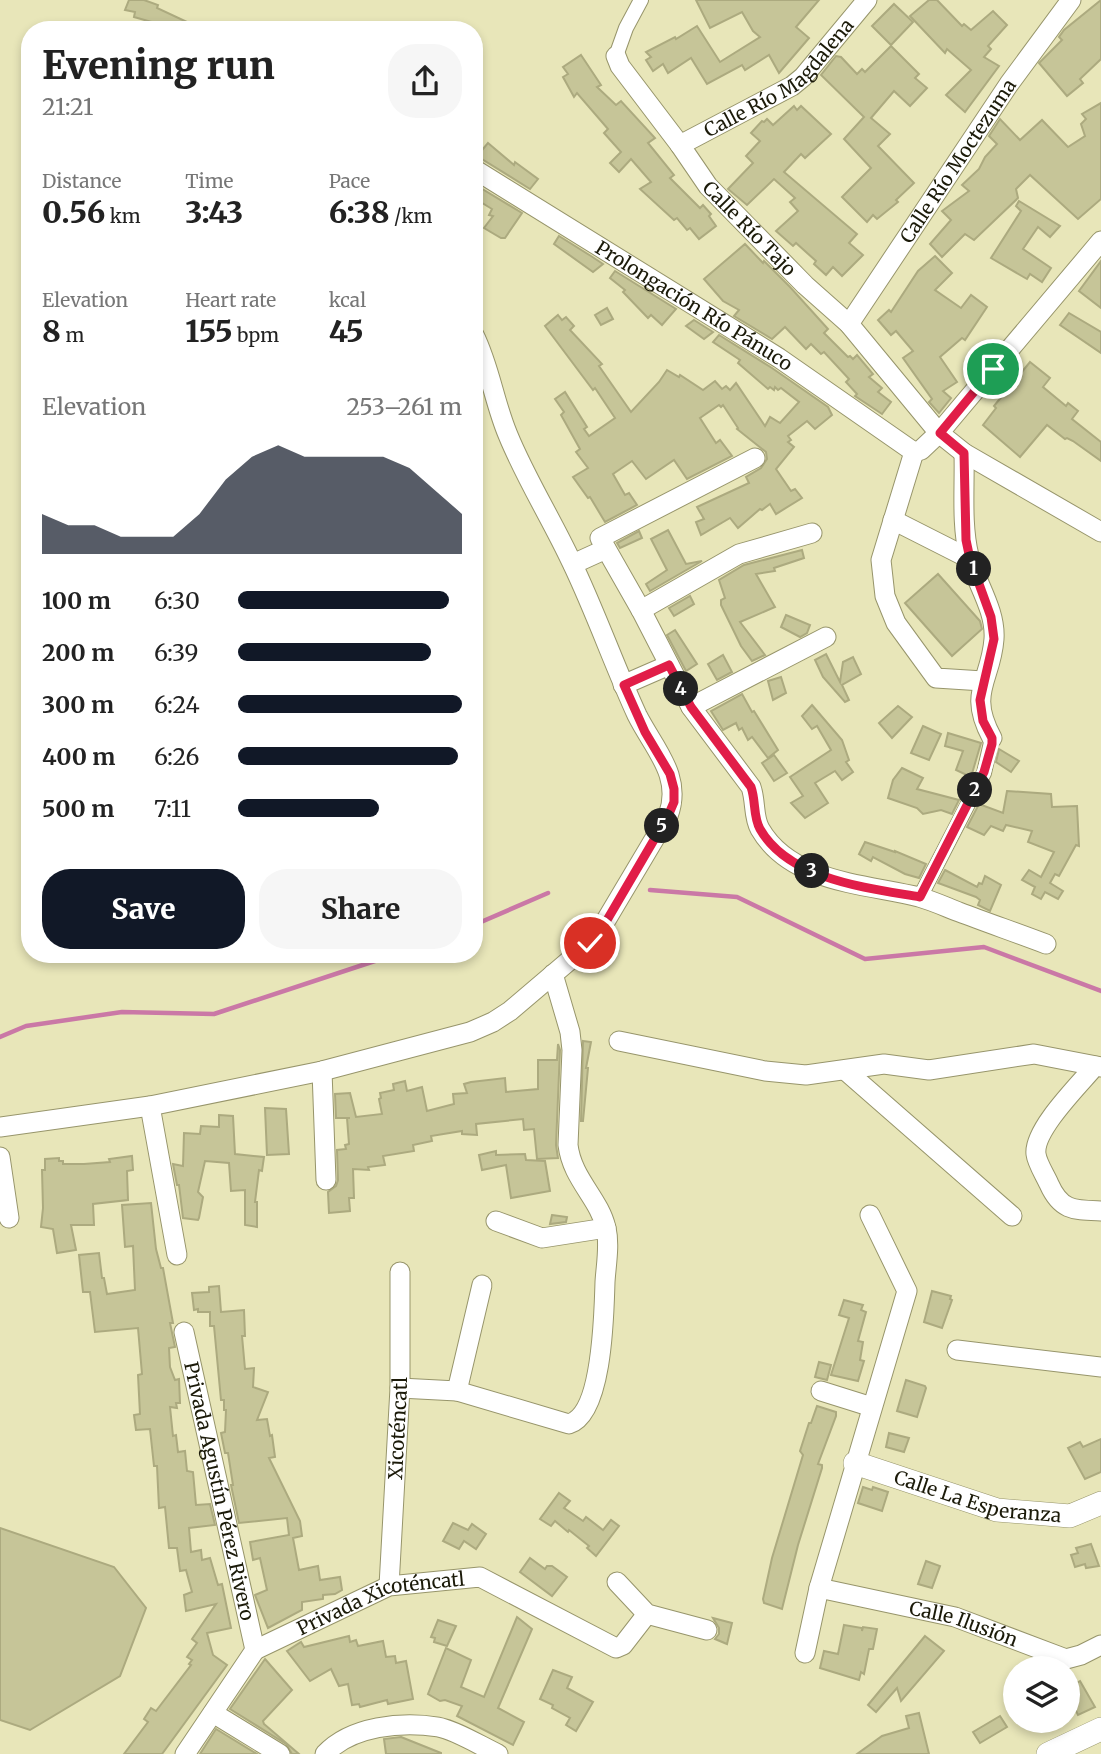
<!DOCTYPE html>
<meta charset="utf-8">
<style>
body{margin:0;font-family:Merriweather,serif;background:#f6f6f6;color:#222;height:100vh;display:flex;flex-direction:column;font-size:26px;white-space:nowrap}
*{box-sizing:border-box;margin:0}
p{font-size:23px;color:#767676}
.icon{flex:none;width:38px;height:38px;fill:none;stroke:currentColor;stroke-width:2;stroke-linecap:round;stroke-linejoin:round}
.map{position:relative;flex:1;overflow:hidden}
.sheet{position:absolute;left:21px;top:21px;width:462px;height:942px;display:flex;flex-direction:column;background:#fff;border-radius:28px;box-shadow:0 4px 10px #0003}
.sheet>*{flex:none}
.buttons{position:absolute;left:1003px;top:1656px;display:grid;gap:14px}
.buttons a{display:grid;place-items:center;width:77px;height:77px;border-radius:50%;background:#fff;box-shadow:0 4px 10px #0003;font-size:35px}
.pin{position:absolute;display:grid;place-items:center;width:60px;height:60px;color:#fff;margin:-30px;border:4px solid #fff;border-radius:50%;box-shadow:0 2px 7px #0007}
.km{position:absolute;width:35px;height:35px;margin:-18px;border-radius:50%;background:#222;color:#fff;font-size:19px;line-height:35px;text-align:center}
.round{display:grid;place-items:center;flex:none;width:74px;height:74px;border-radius:28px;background:#f6f6f6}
.summary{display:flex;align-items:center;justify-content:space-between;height:119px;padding:0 21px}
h1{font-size:38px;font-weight:800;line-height:52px}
.stats{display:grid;grid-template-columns:repeat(3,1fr);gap:10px;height:119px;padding:7px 21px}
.stats div{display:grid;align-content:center}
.stats b{font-size:30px;font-weight:800}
.stats small{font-size:19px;font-weight:400}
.stats p{font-size:19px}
.chart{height:196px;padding:14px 21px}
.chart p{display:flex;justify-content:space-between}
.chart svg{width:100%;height:126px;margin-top:7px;fill:#111827;opacity:.7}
.cta{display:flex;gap:14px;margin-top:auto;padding:14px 21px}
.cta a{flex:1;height:80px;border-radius:28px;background:#111827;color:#fff;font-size:28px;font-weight:800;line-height:80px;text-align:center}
.cta a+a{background:#f6f6f6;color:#222}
ul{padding:0 21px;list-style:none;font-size:23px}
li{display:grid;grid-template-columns:112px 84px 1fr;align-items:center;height:52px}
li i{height:18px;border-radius:9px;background:#111827}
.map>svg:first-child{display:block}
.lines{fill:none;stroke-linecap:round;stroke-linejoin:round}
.stream{stroke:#ca78a6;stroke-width:4.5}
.building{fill:#c6c598;stroke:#acaa7f;stroke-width:2}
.pedestrian-casing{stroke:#97956b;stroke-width:16}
.minor-casing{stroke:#97956b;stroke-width:21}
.tertiary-casing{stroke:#97956b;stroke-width:24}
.pedestrian{stroke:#fff;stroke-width:14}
.minor{stroke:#fff;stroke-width:19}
.tertiary{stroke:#fff;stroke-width:23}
.route-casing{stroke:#fff;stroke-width:14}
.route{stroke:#e11d48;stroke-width:9}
.labels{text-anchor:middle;stroke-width:5;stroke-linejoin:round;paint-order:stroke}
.street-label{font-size:19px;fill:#1b1a09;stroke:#fff}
</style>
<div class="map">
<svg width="1101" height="1754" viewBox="0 0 1101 1754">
<rect width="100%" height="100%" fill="#e8e6b9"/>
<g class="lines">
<g class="stream">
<path d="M650 890 737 897 865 959 984 947 1101 991"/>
<path d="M474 925 548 893"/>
<path d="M0 1037 26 1026 122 1012 214 1014 396 954"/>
</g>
</g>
<g class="building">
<path d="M129 0H144L158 5 157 8 204 30H160L162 25 134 17 135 12 125 10Z"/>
<path d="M696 0H819L796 27 809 38 779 73 769 55 745 70 742 65 707 84 691 58 668 73 663 64 653 71 646 60 651 57 646 52 675 37 676 39 697 26 720 62 760 37 753 31 742 12 710 28Z"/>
<path d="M929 0H937L962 26 964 24 971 30 993 11 1007 25 988 46 991 49 984 57 999 66 965 112 946 95 971 70 947 49 945 53 910 16Z"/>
<path d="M1101 0V59L1080 79 1083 83 1067 96 1039 63 1062 40 1059 37 1064 30Z"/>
<path d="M894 4 913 22 891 45 872 26Z"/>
<path d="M891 46 919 74 915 78 927 88 910 106 894 91 871 118 890 134 878 146 914 183 896 200 898 202 877 219 873 215 867 222 842 197 871 168 844 139 864 117 821 75 836 56 841 57 857 74 862 69 865 72Z"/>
<path d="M581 55 601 85 597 87 616 105 621 101 655 138 648 143 674 175 670 178 700 208 703 205 711 214 709 216 716 226 699 239 690 228 687 230 677 218 674 220 640 189 651 182 631 159 619 172 610 163 621 152 604 133 608 129 577 93 574 97 563 77 568 74 563 67Z"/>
<path d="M1101 103V199L1078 219 1030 175 1016 189 1018 198 974 240 965 234 942 257 930 244 951 220 942 211 969 191 962 185 979 169 985 157 997 144 989 136 1000 119 1020 140 1042 120 1068 147 1085 136 1081 124 1086 119 1082 114Z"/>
<path d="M794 106 797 110 801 106 831 134 805 158 801 154 784 172 857 234 849 243 863 255 842 276 833 267 826 275 814 264 816 261 796 243 793 246 776 231 798 211 790 202 795 198 774 179 747 205 728 189 753 163 746 156 760 141 751 133 762 121 764 122 767 119 773 125Z"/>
<path d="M488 143 514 165 515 162 538 179 530 189 477 156Z"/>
<path d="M474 184 522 213 505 238H501L484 228 493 216 489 215 492 209 474 198Z"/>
<path d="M1019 201 1060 226 1050 237 1038 227 1023 249 1051 268 1042 282 1030 274 1027 279 991 258 1021 211 1016 206Z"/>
<path d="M559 236 591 256 603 264 593 272 554 244Z"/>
<path d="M745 244 763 263 764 261 790 287 828 329 824 333 848 357 850 356 853 359 857 355 873 374 869 377 882 388 878 392 891 402 882 414 855 396 857 394 846 382 849 379 824 352 821 354 811 344 806 349 785 327 772 339 734 316 739 310 723 301 704 279Z"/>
<path d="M935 256 952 273 935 290 961 308 971 295 987 307 965 340 962 338 940 357 957 382 943 391 951 398 939 413 929 402 932 399 903 358 913 351 896 331 891 335 878 320 889 310 891 312 918 271Z"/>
<path d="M1101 261V308L1079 291Z"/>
<path d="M615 271 676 309 662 325 651 315 648 318 623 292 625 290 610 278Z"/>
<path d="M607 308 613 319 601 325 595 315Z"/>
<path d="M1069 313 1101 332V353L1060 325Z"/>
<path d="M558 315 562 320 566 317 574 326 570 330 602 364 599 366 631 412 659 382 667 370 679 377 680 375 703 390 715 381 722 389 726 386 730 390 736 383 765 426 770 417 780 423 799 402 781 388 778 390 775 387 774 390 770 387 768 389 738 363 740 360 713 342 719 335 772 368 828 407 832 415 815 429 807 421 788 436 791 440 788 442 794 447 776 469 791 491 795 489 802 498 776 514 770 504 762 510 760 509 738 528 730 518 701 535 696 522 704 519 697 507 749 483 746 477 761 468 767 459 766 452 737 429 738 428 723 405 721 407 719 405 700 418 716 443 720 440 732 456 687 479 674 460 646 479 632 461 613 474 625 495 629 493 637 505 605 522 590 497 588 498 573 477 588 468 576 452 580 449 561 415 564 412 555 399 565 392 587 427 584 429 589 436 615 418 595 388 593 390 545 326Z"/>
<path d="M694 320 713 332 704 339 686 326Z"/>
<path d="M1030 362 1050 378 1043 387 1066 406 1068 403 1078 411 1072 419 1101 442V461L1073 441 1067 438 1065 439 1047 425 1020 457 983 425 996 408 994 406Z"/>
<path d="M668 530 686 564 702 561 650 591 646 584 667 570 651 539Z"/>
<path d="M639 531 642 538 620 548 617 543Z"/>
<path d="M802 550 804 558 774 568 775 571 756 574 775 607 740 622 765 655 752 661 741 646 721 605V600L725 598 719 580 744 565Z"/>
<path d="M938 574 980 621 982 629 952 656 905 603Z"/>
<path d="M690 596 694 604 674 616 669 608Z"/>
<path d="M786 615 810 625 807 633 800 637 781 627Z"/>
<path d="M675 630 697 664 686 671 667 635Z"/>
<path d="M826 654 840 682 843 662 853 657 861 674 842 685 849 700 845 702 823 677 815 660Z"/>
<path d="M723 655 732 672 717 680 708 664Z"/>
<path d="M781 677 786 693 773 700 768 681Z"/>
<path d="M742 694 752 712 754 711 778 750 768 758 752 737 748 740 742 728 739 730 736 723 723 730 711 711Z"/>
<path d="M812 705 842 740 849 760 846 762 853 772 842 780 835 771 815 783 828 803 805 818 791 803 803 796 790 777 831 750 817 726 812 729 802 716Z"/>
<path d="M898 706 912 717 892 738 879 723Z"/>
<path d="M923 726 941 734 929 760 911 753Z"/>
<path d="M948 733 981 743 971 777 956 770 963 751 945 746Z"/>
<path d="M999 749 1019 761 1011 772 996 762Z"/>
<path d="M774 755 787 773 774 781 762 763Z"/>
<path d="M902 768 923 778 917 789 959 800 952 814 941 810 923 814 917 808 888 798 893 780Z"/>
<path d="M1007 791 1051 794 1052 807 1077 806 1079 846 1076 845 1059 876 1055 874 1050 883 1063 891 1058 899 1045 892 1041 899 1032 894 1035 887 1022 880 1029 870 1041 877 1054 852 1028 842 1032 831 1006 825 1003 831 991 826 984 835 967 827 979 804 1003 813Z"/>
<path d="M865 842 895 852V851L926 864 919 878 905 874 873 857 871 861 859 854Z"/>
<path d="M945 870 977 887 979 883 982 884 985 876 1001 885 990 911 978 905 980 900 976 897 938 883Z"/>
<path d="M583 1041 591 1042 586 1068H588L583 1121H581Z"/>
<path d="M558 1044 560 1050 556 1145 558 1158 537 1159 534 1129 524 1130 523 1119 476 1124 477 1135 462 1134V1131L431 1136 432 1141 413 1145 414 1151 383 1156 385 1165 368 1167 369 1170 353 1169 354 1198H349L350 1211 329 1213 328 1192 336 1186 338 1180 337 1150 346 1149 345 1145 349 1144 347 1118H350H336L335 1094 350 1093 356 1117 382 1114 379 1099 381 1098 380 1093 394 1090 393 1084 405 1081 407 1091 422 1087 427 1111 454 1104 453 1094 467 1093 464 1084 471 1082 505 1078 506 1092 538 1089V1060H557Z"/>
<path d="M265 1108 286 1109 289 1154 267 1155Z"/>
<path d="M219 1115 233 1116 235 1154 264 1157 262 1171 259 1170 255 1202H257V1227L245 1225V1190L231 1191 229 1163 205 1161 198 1192 203 1197 199 1218 198 1220 183 1218 179 1185H177L173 1164 183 1166 184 1133 200 1134 201 1126 219 1127Z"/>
<path d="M496 1151V1155L525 1154 526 1160 545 1161 550 1191 511 1198 506 1165 482 1170 479 1155Z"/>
<path d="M132 1156 133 1170 127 1171 128 1200 93 1204 94 1225H71L76 1250 57 1253 53 1229 41 1227 43 1208 42 1170H45V1159L59 1158V1161H63V1164H84L110 1162 109 1159Z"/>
<path d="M151 1203 156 1249 161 1268H163L173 1323H170L175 1347 169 1348 170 1367 175 1380 179 1379 180 1403H176L177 1408 170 1407 173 1436 176 1435 178 1452 185 1451 187 1471 193 1472 196 1505 210 1504 215 1525 189 1528 191 1552 201 1550 202 1560 210 1558 218 1585 222 1584 231 1628 207 1633 213 1655 227 1665 162 1754H124L148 1722 144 1719 151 1708 156 1711 191 1665 189 1664 192 1660 187 1657 197 1643 192 1639 216 1604 186 1611 184 1595 192 1592 186 1570 180 1571 177 1548H169L165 1507 159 1508 157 1466H154L150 1429 136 1430 134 1415 140 1414 138 1375 142 1374 138 1328 95 1332 90 1292H83L79 1255 99 1253 102 1278H104L107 1294 135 1290 133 1246 125 1247 122 1205Z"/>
<path d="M552 1215 567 1217 566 1222 550 1224Z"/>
<path d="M219 1286 221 1312 244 1310 245 1336H242L245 1369 254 1368 253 1387 268 1392 257 1420 267 1419 270 1436 272 1435 275 1457 269 1458 300 1521 302 1536 293 1538 299 1570 318 1566 320 1580 340 1577 342 1590 335 1594 323 1595V1599L302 1602V1610L268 1628 255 1595 267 1590 260 1558 253 1560 250 1542 289 1535 287 1518 239 1523 231 1485H233L228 1453H225L221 1433 225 1432 226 1410H224V1400H221L214 1326H210V1312H198V1309L194 1310 192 1293 209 1292V1287Z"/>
<path d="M932 1291 951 1296 950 1299 952 1300 942 1328 924 1322Z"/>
<path d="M844 1300 863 1305 861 1310 866 1312 858 1341 863 1342 860 1360 864 1361 858 1381 831 1375 849 1318 839 1315Z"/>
<path d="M819 1362 831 1365 827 1380 815 1377Z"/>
<path d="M906 1380 925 1386 926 1388 917 1417 897 1411Z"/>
<path d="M817 1406 836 1412V1416L818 1464 822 1465V1468L798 1545 782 1609 764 1603 763 1599 772 1558 803 1455 800 1451 809 1423H811Z"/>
<path d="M889 1433 909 1438 904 1452 886 1447Z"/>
<path d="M1101 1439V1472L1085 1479 1068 1448 1080 1442 1083 1447Z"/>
<path d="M863 1487 872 1490 873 1487 888 1492 882 1511 858 1503Z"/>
<path d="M559 1493 570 1501 564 1508 583 1521 586 1517 603 1530 611 1520 619 1526 596 1556 587 1548 589 1546 569 1530 568 1532 555 1521 551 1526 540 1519Z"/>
<path d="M453 1523 468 1530 472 1524 486 1534 476 1549 464 1541 459 1549 443 1541Z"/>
<path d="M0 1528 114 1567 146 1608 120 1676 30 1730 0 1720Z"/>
<path d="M1091 1544 1099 1566 1086 1568 1085 1564 1075 1567 1071 1555 1078 1553 1076 1548Z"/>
<path d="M530 1558 545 1569 547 1566H552L567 1577 552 1596 520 1572Z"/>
<path d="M926 1561 940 1566 932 1588 918 1584Z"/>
<path d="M517 1617 532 1629 498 1708 524 1722 513 1745 457 1716 462 1706 445 1700 440 1701 428 1694 446 1648 471 1660 461 1687 484 1697Z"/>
<path d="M713 1618 732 1623 727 1644 715 1639 719 1634V1628Z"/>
<path d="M438 1620 456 1626 447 1646 434 1642 435 1638 431 1637Z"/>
<path d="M844 1625 862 1628V1631L863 1627 877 1629 873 1649H869L864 1674 861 1672 859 1680 820 1668 824 1651 838 1654Z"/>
<path d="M349 1636 350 1642 356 1640 358 1646 383 1641 386 1657 395 1656 396 1663 406 1661 413 1699 388 1704 387 1700 360 1707 359 1704 352 1705 348 1684 339 1686 331 1669 310 1681 287 1651 301 1642 304 1647Z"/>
<path d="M925 1636 944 1651 901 1701 897 1688 876 1712 868 1705Z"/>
<path d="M265 1659 292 1690 263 1721 264 1724 299 1754H292L286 1744 230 1709Z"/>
<path d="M553 1670 572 1677 567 1688 593 1702 576 1731 566 1725 570 1718 552 1708 553 1705 540 1699Z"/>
<path d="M1080 1681 1095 1707 1078 1715 1068 1694V1688Z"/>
<path d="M919 1713 929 1754H857L882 1736 909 1728 906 1716Z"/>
<path d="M1000 1716 1007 1727 980 1743 973 1732Z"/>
<path d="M216 1729 257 1754H200Z"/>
<path d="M401 1737 441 1753V1754H386L384 1739Z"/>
</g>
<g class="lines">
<defs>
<g id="pedestrian">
<path d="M616 56 626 28 641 0"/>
<path d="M920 897 984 773 992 738"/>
</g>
<g id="minor">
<path id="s1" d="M616 56 620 66 680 145 708 186 805 285 849 324 939 433 964 453 1101 532"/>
<path id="s2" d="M680 145 792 86 803 77 867 0"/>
<path id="s3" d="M474 169 779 358 914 452 921 450 939 433 1101 241"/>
<path id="s4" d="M849 324 1009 84 1071 0"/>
<path d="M914 452 881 560 885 596 896 623 936 678 983 681"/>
<path d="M964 453C965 487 961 523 969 556 976 583 996 610 994 639 991 681 967 692 992 738"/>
<path d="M755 458 600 538 641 610 691 707 751 787C756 801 753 817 760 829 791 883 867 884 919 897 933 901 946 907 959 912 988 923 1017 933 1046 944"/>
<path d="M893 520 970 559"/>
<path d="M573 564 606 549"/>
<path d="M641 610 739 554 812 533"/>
<path d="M623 685 669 665"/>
<path d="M691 707 826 637"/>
<path d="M619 1041 765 1071 806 1075 884 1064 929 1070 1034 1054 1101 1067"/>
<path d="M1095 1066C1080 1084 1033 1130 1036 1154 1037 1163 1045 1175 1049 1184 1061 1211 1074 1210 1101 1211"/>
<path d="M845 1070 1012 1216"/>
<path d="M322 1071 326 1180"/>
<path d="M150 1106 177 1255"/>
<path d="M0 1127 150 1106 322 1071 470 1032 493 1022 510 1011 590 943 599 932 668 816C683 776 654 749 637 715 614 665 596 613 572 563 552 520 526 479 508 435 494 402 490 367 474 335"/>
<path d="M0 1157 9 1218"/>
<path d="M496 1221 542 1238 606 1228"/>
<path id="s5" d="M184 1332 255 1650"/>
<path d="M957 1350 1101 1367"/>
<path d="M400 1388 457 1391 569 1424C603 1414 604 1311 605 1282 606 1265 610 1245 606 1228 599 1198 572 1179 568 1145L572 1050 570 1032 553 974"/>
<path d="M457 1391 482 1285"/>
<path d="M821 1391 872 1407"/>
<path d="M617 1582 647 1614 707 1630"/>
<path id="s6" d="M389 1586 400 1388V1272"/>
<path id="s7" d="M819 1588 955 1617 1066 1659 1081 1655 1101 1645"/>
<path id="s8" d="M255 1650 389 1586 480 1577 616 1648 623 1645 647 1614"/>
<path d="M805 1653 819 1588 907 1291 870 1215"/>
<path d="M213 1713 280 1754"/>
<path d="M185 1754 255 1650"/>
<path d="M325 1754C351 1726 402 1721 438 1727 455 1730 481 1746 498 1754"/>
</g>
<g id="tertiary">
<path id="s9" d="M855 1463 997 1510 1070 1516 1101 1503"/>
<path d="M1048 1754 1101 1729"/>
</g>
</defs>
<use href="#pedestrian" class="pedestrian-casing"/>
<use href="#minor" class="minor-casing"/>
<use href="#tertiary" class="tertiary-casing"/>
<use href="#pedestrian" class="pedestrian"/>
<use href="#minor" class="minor"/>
<use href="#tertiary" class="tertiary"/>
</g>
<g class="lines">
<defs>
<path id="route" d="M590 943 600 932 668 816 674 802V789L670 774 645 732 624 685 669 665 691 707 751 787C756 801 753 817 760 829 789 880 868 888 920 897L984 772 992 744V738L983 721 980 700 994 639 991 617 970 559 966 540 964 453 940 433 993 369"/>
</defs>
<use href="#route" class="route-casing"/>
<use href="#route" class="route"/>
</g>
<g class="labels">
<g class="street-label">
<text dy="7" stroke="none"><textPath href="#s2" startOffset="121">Calle Río Magdalena</textPath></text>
<text dy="7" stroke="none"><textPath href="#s4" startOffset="196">Calle Río Moctezuma</textPath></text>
<text dy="7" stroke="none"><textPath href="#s1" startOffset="219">Calle Río Tajo</textPath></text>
<text dy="7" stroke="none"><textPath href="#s3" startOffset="259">Prolongación Río Pánuco</textPath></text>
<text dy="7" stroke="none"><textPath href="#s6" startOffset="158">Xicoténcatl</textPath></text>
<text dy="7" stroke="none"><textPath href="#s5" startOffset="163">Privada Agustín Pérez Rivero</textPath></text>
<text dy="7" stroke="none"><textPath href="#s9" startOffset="128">Calle La Esperanza</textPath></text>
<text dy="7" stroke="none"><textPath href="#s8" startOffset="136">Privada Xicoténcatl</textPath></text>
<text dy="7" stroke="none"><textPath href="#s7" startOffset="149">Calle Ilusión</textPath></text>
</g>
</g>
</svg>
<div class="buttons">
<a><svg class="icon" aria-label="layers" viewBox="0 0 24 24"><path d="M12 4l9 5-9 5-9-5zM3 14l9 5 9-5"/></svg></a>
</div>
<div class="pin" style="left:993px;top:369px;background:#1e9e55"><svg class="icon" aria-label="arrive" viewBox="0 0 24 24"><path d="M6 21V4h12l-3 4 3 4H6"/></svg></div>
<div class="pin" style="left:590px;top:943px;background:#d93025"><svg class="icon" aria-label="check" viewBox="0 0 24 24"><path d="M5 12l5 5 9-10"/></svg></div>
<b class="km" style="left:974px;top:569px">1</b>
<b class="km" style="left:975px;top:790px">2</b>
<b class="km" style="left:812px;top:871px">3</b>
<b class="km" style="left:681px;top:689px">4</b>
<b class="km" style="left:662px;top:826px">5</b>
<section class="sheet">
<div class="summary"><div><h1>Evening run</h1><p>21:21</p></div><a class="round"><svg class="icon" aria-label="share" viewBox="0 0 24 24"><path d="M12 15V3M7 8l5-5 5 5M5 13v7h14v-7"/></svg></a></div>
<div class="stats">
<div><p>Distance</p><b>0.56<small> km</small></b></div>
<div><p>Time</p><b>3:43</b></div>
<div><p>Pace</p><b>6:38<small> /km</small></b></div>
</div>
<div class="stats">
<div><p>Elevation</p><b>8<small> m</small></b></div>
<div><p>Heart rate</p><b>155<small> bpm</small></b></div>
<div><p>kcal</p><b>45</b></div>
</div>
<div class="chart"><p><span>Elevation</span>253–261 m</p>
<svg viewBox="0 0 160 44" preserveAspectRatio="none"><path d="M0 44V30L10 34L20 34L30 38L40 38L50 38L60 30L70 18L80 10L90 6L100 10L110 10L120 10L130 10L140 14L150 22L160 30V44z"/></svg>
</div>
<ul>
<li><b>100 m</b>6:30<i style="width:94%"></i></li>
<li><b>200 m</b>6:39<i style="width:86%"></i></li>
<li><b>300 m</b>6:24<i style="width:100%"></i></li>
<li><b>400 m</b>6:26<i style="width:98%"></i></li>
<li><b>500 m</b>7:11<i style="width:63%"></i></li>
</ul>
<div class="cta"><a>Save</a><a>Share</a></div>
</section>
</div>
